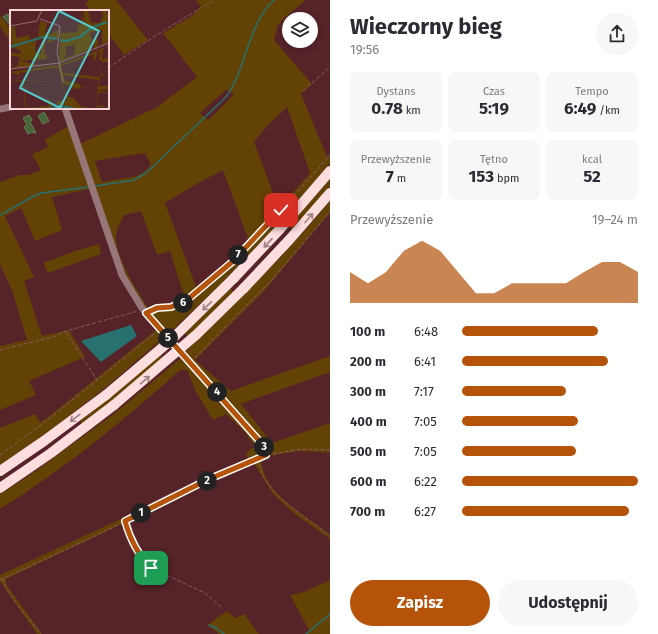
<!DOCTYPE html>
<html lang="pl">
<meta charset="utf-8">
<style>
body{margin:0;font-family:"Fira Sans",sans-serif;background:#f7f7f7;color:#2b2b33;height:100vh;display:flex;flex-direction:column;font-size:15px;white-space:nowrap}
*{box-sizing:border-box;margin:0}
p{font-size:13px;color:#7c7c81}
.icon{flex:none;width:22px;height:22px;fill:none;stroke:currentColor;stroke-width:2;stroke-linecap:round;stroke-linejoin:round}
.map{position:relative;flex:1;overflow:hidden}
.sheet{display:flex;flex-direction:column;background:#fff;width:328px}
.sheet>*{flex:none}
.tools{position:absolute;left:282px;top:12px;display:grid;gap:8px}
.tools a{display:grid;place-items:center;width:36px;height:36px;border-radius:50%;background:#fff;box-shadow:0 2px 6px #0003;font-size:20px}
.pin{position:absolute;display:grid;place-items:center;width:34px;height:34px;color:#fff;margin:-17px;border-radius:8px;box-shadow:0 2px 6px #0006}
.km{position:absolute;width:20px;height:20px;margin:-10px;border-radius:50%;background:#222;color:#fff;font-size:11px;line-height:20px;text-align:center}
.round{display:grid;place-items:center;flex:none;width:42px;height:42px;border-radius:21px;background:#f7f7f7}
.overview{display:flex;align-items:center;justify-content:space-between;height:68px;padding:0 20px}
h1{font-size:22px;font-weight:700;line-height:30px}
.metrics{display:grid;grid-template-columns:repeat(3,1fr);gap:6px;height:68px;padding:4px 20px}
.metrics div{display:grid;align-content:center;border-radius:8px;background:#f7f7f7;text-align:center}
.metrics b{font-size:17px;font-weight:700}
.metrics small{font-size:11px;font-weight:400}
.metrics p{font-size:11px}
.chart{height:112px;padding:8px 20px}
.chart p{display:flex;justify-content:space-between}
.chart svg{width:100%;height:72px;margin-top:4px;fill:#b45309;opacity:.7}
.action{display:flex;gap:8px;margin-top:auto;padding:8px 20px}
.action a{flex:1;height:46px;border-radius:24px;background:#b45309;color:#fff;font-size:16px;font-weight:700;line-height:46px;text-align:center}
.action a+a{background:#f7f7f7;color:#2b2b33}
ul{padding:0 20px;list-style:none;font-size:13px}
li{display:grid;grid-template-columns:64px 48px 1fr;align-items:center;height:30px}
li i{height:10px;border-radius:5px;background:#b45309}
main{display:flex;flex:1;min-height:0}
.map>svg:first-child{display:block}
.green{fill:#634206;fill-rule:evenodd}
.water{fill:#277171}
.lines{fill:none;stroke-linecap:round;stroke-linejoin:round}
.stream{stroke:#277171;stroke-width:1.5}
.building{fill:#486539;stroke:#638254}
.path{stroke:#895b5f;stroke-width:1;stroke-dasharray:4 2;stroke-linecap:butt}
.minor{stroke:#967678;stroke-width:7}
.highway{stroke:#fdddde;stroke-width:10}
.highway-bridge{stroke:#fdddde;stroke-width:10}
.oneway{stroke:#9f8384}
.route-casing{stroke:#fff;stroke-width:8}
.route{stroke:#b45309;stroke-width:5}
.inset-river{fill:none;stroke:#277171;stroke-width:2}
.inset-road{fill:none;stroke:#976b6f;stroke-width:1}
.view{fill:#52cdcd;fill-opacity:0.15;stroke:#52cdcd;stroke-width:2}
.inset-edge{fill:none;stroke:#f8d6d7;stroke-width:2}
</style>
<main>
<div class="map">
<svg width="330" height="634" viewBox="0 0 330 634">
<rect width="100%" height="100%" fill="#562329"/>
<g class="green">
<path d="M90 0H116L148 40 124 55 108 33V11H91L85 4Z"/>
<path d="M196 0H306L285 17 278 25 274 40 312 84 301 94 327 157 330 154V163L282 220 222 283 167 335 143 307 126 278 80 144 157 107 197 77 163 33 192 16 201 6ZM226 90 234 94 216 113 208 120 200 113ZM287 107 310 173 279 209 254 142 268 125ZM145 153 151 165 144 172 137 176 102 182 95 161ZM223 170 249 241 233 260 198 292 165 203 200 182ZM141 211 157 255 170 251 186 302 171 309 148 308C137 290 115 257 116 236 116 230 121 222 124 215Z"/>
<path d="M0 15 11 30V42L0 26Z"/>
<path d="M68 126 90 189 52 197 62 230 35 241 21 208 5 216 34 277 24 281 42 336 69 330 85 357 29 381 36 395 0 410V346L27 340 12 290 0 265V182L20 175H28L41 170 32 154 48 147 45 140Z"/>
<path d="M330 175V188L293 230 288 226Z"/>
<path d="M330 201V212L265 290 195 360 231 391 330 356V372L241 404 272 443 330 423V453L299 451 269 456 270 450 183 354C235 305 285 255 330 201Z"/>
<path d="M99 244 101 254 48 273 43 263 75 251Z"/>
<path d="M230 288 235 293 189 337 184 332Z"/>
<path d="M156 330 163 338 105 388 48 432 0 465V428L35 414 40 422 47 418Z"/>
<path d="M159 354 164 359 84 425 81 424 80 418Z"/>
<path d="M181 358 261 446 263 452 262 454 251 459 249 458 250 463 6 579V584L42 634H37L0 581V575L123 518 248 458 246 453 255 446 245 432 226 414 213 420 196 392 187 370H180C124 421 64 469 0 509V494L33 473 115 413Z"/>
<path d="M261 459C264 496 305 514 330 535V539L295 514 274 495 253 462Z"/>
<path d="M330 580V634H304L309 630 290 595 304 592Z"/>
<path d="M227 611 235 618 244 614 259 634H219L207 625Z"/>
</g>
<path class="water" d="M131 325 137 336 101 362 81 341Z"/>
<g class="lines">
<g class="stream">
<path d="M95 186 134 180 146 173 226 97C247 68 247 25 274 0"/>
<path d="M0 215 30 198 41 193 89 187"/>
<path d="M209 625 216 628 224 634"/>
<path d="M306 634 330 614"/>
</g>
</g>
<g class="building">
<path d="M8 14 11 18V23L9 24 3 17Z"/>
<path d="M44 112 49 121 43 124 38 116Z"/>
<path d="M29 115 32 120 30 122 36 133 32 132 28 134 24 127 27 125 23 118Z"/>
</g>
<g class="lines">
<g class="path">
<path d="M108 68 158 34 214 0"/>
<path d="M303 91 330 67"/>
<path d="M152 310 166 309 178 305 187 300 211 281 232 262 281 210 330 155"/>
<path d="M66 332 97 380"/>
<path d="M0 350 53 337 66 331 138 311"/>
<path d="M195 358 270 282 330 212"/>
<path d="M273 454 301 449 330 450"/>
<path d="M0 455 45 422 155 333"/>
<path d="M258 458C259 463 260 469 262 473 272 499 310 519 330 536"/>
<path d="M125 521 130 540 137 553 151 568 205 593 221 607"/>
<path d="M3 579C6 595 31 620 41 634"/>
<path d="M0 580 93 537 207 481 260 457"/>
</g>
<g class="minor">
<path d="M65 108 122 275 142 308 262 444 266 455"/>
<path d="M0 109 11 107"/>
</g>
<g class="highway">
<path d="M234 278 280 229 330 171"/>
<path d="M244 288 290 239 330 193"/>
<path d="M0 471 44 441 106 395"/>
<path d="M0 488 51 453 114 405"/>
</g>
<g class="highway-bridge">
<path d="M106 395 170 341 234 278"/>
<path d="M114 405 196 335 244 288"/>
</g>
</g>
<defs><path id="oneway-shaft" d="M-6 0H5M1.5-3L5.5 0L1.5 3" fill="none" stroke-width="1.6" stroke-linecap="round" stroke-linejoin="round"/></defs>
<g class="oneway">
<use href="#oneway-shaft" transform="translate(309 218) rotate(-49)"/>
<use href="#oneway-shaft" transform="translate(268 243) rotate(133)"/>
<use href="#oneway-shaft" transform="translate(207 306) rotate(136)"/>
<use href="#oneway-shaft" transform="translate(145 380) rotate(-40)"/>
<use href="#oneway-shaft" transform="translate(75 418) rotate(143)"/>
</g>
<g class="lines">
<defs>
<path id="route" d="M151 568C137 554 130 539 125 521L207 480 266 455 262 444 146 313 157 308 171 307 187 300 232 262 281 210"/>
</defs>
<use href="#route" class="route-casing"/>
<use href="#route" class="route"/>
</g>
<g transform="translate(10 10)">
<rect width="99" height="99" fill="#562329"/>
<path d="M70 0 75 14 73 0H78L81 13H90L93 7 92 2 87 0H96L99 8V32L49 52 50 23 68 22 67 15 73 14ZM92 19V34L88 36V29L84 30V38L79 40 82 30 80 23ZM65 35 64 45 55 48 57 36ZM30 11 37 13 35 23 43 24V22L49 20 48 29 43 28 42 33 38 32 39 28H36L34 44 37 45V49L10 51 28 55 48 52 0 59 8 56 10 47 0 46V42L11 44V41L2 37 1 17 5 16 6 28 19 25 20 32 24 31 23 24 26 30 28 29ZM33 28 31 44 25 42 26 31ZM99 36 93 40 92 49H99V52H92L91 64 99 66H90L89 76H99V79L88 81 99 83H88L86 95 99 97H85V99L89 70 53 65 55 71 70 74V77L77 78 66 79 52 72 56 86 64 88 70 96 84 99H57L53 96V99H15L13 71H0L7 70 8 65 0 62 49 55ZM90 41 89 50H92L90 67 53 63 51 56 84 44 83 51 86 50 87 42ZM48 57 52 71 51 72 8 70 9 63ZM14 71 51 72 57 91H47L48 96 42 97 41 90 36 89 39 96 16 98Z" fill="#634206" fill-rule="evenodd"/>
<path class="inset-river" d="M50 30 56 31 70 27 81 18 97 12M0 37 33 27 47 29M37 99 51 96 66 99"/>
<path class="inset-road" d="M30 9 50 16 47 42 53 72M0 16 27 11 32 0M0 59 49 53 99 33"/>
<path class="view" d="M49 1 89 21 50 98 10 78Z"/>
<rect width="99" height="99" class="inset-edge"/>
</g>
</svg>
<div class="tools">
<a><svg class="icon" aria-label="layers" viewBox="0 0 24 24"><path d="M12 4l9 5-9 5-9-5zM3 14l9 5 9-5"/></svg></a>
</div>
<div class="pin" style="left:151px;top:568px;background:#1e9e55"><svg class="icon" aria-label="arrive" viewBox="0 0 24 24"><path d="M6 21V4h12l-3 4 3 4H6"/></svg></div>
<div class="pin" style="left:281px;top:210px;background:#d93025"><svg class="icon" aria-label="check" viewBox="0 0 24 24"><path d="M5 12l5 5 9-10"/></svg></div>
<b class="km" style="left:141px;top:513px">1</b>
<b class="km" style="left:207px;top:481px">2</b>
<b class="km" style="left:264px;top:447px">3</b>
<b class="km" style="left:217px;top:392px">4</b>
<b class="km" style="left:168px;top:338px">5</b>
<b class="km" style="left:183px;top:303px">6</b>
<b class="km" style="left:238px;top:255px">7</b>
</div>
<section class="sheet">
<div class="overview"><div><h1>Wieczorny bieg</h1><p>19:56</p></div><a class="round"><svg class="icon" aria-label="share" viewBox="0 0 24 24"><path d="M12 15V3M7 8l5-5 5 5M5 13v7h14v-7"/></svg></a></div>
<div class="metrics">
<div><p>Dystans</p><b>0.78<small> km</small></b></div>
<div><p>Czas</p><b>5:19</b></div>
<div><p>Tempo</p><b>6:49<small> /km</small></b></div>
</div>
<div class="metrics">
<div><p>Przewyższenie</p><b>7<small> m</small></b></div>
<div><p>Tętno</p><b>153<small> bpm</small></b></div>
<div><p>kcal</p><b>52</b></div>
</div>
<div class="chart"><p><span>Przewyższenie</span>19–24 m</p>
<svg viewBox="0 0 160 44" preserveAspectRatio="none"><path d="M0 44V25L10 32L20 25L30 12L40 6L50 12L60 25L70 38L80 38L90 32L100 32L110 32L120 32L130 25L140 19L150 19L160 25V44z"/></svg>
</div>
<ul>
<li><b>100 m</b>6:48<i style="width:77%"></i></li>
<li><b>200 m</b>6:41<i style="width:83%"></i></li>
<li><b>300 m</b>7:17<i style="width:59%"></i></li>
<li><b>400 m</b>7:05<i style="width:66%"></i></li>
<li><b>500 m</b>7:05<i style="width:65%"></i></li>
<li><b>600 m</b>6:22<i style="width:100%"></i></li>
<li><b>700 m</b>6:27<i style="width:95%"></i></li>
</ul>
<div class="action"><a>Zapisz</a><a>Udostępnij</a></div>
</section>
</main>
